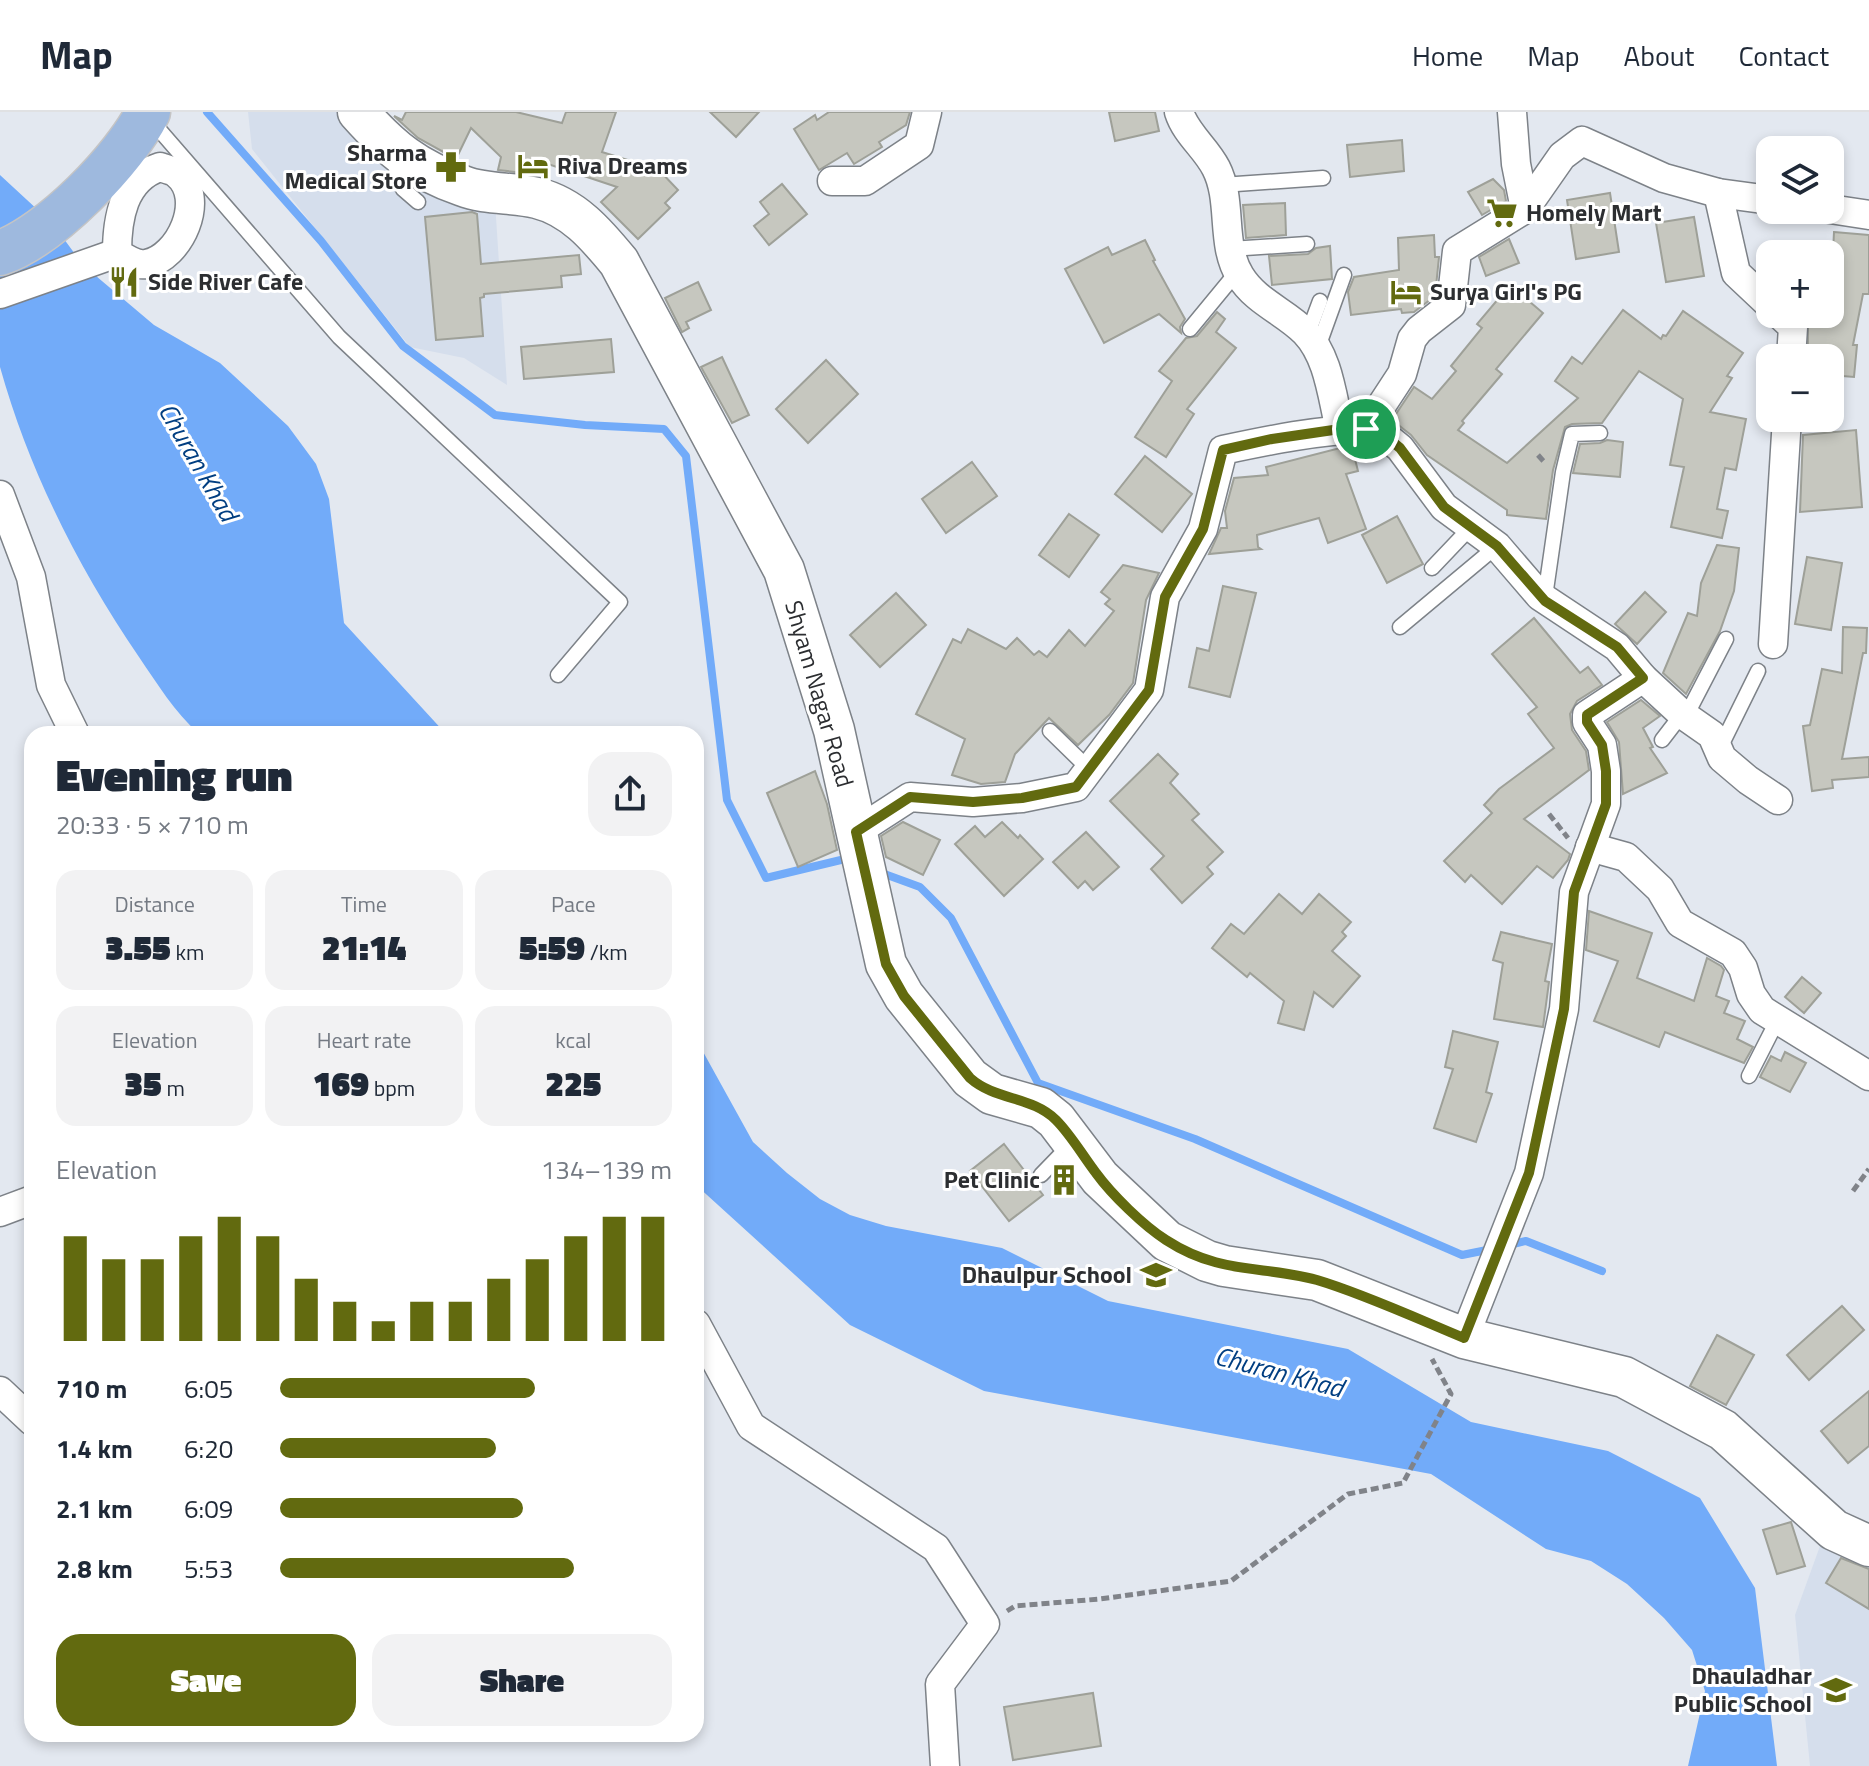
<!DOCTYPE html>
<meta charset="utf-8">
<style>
body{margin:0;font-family:"Titillium Web",sans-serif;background:#f2f2f3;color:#1f2937;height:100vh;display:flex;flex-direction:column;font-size:30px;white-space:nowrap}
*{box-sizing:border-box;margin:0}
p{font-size:26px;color:#747a83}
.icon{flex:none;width:44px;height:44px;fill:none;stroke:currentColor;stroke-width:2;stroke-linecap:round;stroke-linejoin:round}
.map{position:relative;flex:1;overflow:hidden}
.details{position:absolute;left:24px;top:614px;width:680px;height:1016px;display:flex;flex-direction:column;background:#fff;border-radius:24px;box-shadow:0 4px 12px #0003}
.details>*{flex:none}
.controls{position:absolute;left:1756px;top:24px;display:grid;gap:16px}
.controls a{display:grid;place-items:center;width:88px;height:88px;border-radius:16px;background:#fff;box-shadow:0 4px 12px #0003;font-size:40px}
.pin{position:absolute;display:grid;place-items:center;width:68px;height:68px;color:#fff;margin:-34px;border:4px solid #fff;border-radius:50%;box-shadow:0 2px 8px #0007}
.round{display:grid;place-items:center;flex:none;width:84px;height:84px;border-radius:24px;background:#f2f2f3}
.overview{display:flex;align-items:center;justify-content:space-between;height:136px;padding:0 32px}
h1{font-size:44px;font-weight:800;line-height:60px}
.stats{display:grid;grid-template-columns:repeat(3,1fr);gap:12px;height:136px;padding:8px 32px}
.stats div{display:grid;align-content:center;border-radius:20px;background:#f2f2f3;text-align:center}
.stats b{font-size:34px;font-weight:800}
.stats small{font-size:22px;font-weight:400}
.stats p{font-size:22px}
.chart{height:224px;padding:16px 32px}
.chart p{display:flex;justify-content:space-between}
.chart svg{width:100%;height:144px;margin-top:8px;stroke:#626a0f;stroke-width:6}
.primary-button{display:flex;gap:16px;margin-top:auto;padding:16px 32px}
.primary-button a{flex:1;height:92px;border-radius:24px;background:#626a0f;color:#fff;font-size:32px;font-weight:800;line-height:92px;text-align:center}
.primary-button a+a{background:#f2f2f3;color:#1f2937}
ul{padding:0 32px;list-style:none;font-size:26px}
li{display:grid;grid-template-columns:128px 96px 1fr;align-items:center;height:60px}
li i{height:20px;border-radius:10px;background:#626a0f}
header{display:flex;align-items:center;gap:48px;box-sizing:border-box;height:112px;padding:0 40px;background:#fff;border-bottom:2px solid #e0e1e3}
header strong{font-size:38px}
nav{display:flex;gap:44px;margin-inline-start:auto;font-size:28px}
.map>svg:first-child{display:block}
.built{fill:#d5deec}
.water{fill:#72abf9}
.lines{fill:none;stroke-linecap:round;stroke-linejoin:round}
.stream{stroke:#72abf9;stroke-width:8}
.building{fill:#c6c7bf;stroke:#9ea098;stroke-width:2}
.lane-casing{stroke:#7d8288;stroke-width:17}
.street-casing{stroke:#7d8288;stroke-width:31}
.secondary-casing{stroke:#7d8288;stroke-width:43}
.primary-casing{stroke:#c4c4c5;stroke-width:47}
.path{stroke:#808389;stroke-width:5;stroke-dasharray:8 4;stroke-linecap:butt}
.lane{stroke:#fff;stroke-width:14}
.street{stroke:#fff;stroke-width:28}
.secondary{stroke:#fff;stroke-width:40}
.primary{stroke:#9eb9de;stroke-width:44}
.route-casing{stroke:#fff;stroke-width:16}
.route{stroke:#626a0f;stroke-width:10}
.labels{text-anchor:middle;stroke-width:6;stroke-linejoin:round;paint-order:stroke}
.poi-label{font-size:24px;font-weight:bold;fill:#2c2e31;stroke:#fff;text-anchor:end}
.street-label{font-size:24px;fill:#2c2e31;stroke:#fff}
.water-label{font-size:26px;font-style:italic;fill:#013e81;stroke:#fff}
</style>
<header>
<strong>Map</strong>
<nav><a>Home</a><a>Map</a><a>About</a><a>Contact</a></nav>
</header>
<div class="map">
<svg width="1869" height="1654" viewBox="0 0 1869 1654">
<rect width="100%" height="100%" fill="#e3e8f0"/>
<g class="built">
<path d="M248 0H340L495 90 507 273 464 246 410 235 252 37Z"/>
<path d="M1824 1423 1869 1442V1654H1810L1795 1503Z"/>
</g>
<g class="water">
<path d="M0 63 53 112 83 153 154 213 220 251 288 314 316 352 329 387 344 511 446 622H199C174 599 158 573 139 545 79 457 29 359 0 255Z"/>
<path d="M696 927 753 1030 787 1061 820 1087 850 1103 886 1114 1002 1136 1108 1189 1348 1237 1471 1310 1608 1339 1700 1386 1755 1476 1777 1654H1688L1705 1579 1692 1538 1664 1506 1627 1472 1591 1449 1546 1437 1431 1362 984 1279 850 1213 696 1073Z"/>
</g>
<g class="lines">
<g class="stream">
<path d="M207 0 321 129 403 234 495 303 585 313 664 317 686 344 727 688 766 766 845 747 851 750"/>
<path d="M879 760 920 775 951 806 1038 971 1195 1027 1462 1143 1492 1137"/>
<path d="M1509 1133 1526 1129 1602 1159"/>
</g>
</g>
<g class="building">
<path d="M406 0H516L562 11 566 0H616L602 40 641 52 650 62 657 56 678 78 665 91 670 96 638 127 601 90 617 75 536 48 533 62 498 58 501 45 471 16 456 47 418 26 394 4 402 8Z"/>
<path d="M710 0H759L736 25Z"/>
<path d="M829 0H910L906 13 879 30 882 35 854 52 847 41 819 58 794 17 815 3 817 8Z"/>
<path d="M1109 0H1155L1159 19 1115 29Z"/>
<path d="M1402 28 1404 59 1350 65 1347 33Z"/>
<path d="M1493 67 1504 78 1506 89 1482 103 1468 80Z"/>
<path d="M782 72 807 102 769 133 754 114 769 102 760 90Z"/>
<path d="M1610 81 1619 140 1576 147 1567 88Z"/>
<path d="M1285 91 1286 123 1246 126 1243 93Z"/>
<path d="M472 100 477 102 481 152 579 143 581 162 561 164 562 175 484 182V185L480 186 483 224 436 228 425 105Z"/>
<path d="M1694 105 1704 164 1666 170 1656 111Z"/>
<path d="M1834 120 1869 123V182H1863L1853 233H1857L1854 265 1830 263V246H1808V202H1830Z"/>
<path d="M1434 123 1435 145H1439L1435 184 1414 200 1402 201 1401 197 1351 203 1348 180 1354 165 1399 158 1398 126Z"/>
<path d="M1509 127 1519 151 1486 164 1479 145Z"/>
<path d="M1145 128 1155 148 1153 149 1185 207 1180 215 1181 221 1159 202 1104 231 1065 157 1108 135 1112 143Z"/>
<path d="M1330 134 1332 167 1272 173 1269 144 1308 142 1316 136Z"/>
<path d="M698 170 711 198 686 210 689 216 682 220 665 186Z"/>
<path d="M1510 173 1543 201 1496 257 1502 262 1462 309 1464 311 1458 318 1507 351 1578 286 1555 269 1572 245 1582 252 1623 198 1661 227 1663 223 1666 224 1683 199 1743 241 1727 264 1732 266 1710 300 1746 307 1736 358 1725 356 1717 397 1728 399 1722 426 1671 415 1684 355 1670 353 1683 287 1639 259 1602 311 1572 312 1565 315 1553 358 1546 407 1507 403V398L1427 343 1411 323 1392 308 1414 275 1432 287 1456 259 1451 254 1482 216 1477 212Z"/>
<path d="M1217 200 1225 207 1216 220 1236 236 1187 297 1194 302 1166 345 1135 325 1172 269 1159 259 1186 226 1197 224Z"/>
<path d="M611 227 614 260 524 267 521 235Z"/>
<path d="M722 245 749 303 732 311 701 255Z"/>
<path d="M826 248 858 282 808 331 776 297Z"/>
<path d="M1856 318 1862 395 1800 400 1803 323Z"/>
<path d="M1607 328 1623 330 1620 365 1573 361 1580 332 1600 331Z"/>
<path d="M1344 335H1352L1358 359 1346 362 1366 417 1328 431 1319 406 1257 423 1258 435 1261 437 1209 442 1221 416H1227L1225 399 1234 366 1268 363 1266 355Z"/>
<path d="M1145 344 1192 382 1162 420 1115 382Z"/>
<path d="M972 350 997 384 946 421 922 387Z"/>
<path d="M1069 402 1099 423 1069 465 1039 443Z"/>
<path d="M1397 404 1423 452 1387 471 1362 423Z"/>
<path d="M1717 433 1739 436 1734 479 1720 519 1686 582 1663 561 1688 501 1697 504 1701 471Z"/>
<path d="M1807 445 1842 451 1831 518 1795 512Z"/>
<path d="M1123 453 1159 461 1146 488 1133 571 1109 603 1078 633 1049 606 1015 642 1005 670 981 672 952 663 965 627 916 602 953 527 961 531 968 517 1006 537 1017 526 1034 543 1039 539 1047 545 1069 518 1085 534 1114 499 1105 492 1110 487 1101 480Z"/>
<path d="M1223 474 1256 481 1230 585 1189 575 1197 536 1209 539Z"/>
<path d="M1645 480 1666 500 1637 532 1615 512Z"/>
<path d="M896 481 926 513 880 555 850 523Z"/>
<path d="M1534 506 1580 561 1588 555 1602 573 1577 589 1570 602 1572 618 1586 639 1589 658 1524 707 1570 742 1568 748 1553 766 1537 754 1502 792 1471 763 1465 770 1444 749 1492 701 1484 693 1499 677 1554 636 1528 602 1537 595 1492 542Z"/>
<path d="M1843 515 1867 516 1866 541H1863L1842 647 1869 645V665L1832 668 1833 676 1812 679 1803 614 1810 613 1822 557 1842 561Z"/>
<path d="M1641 588 1660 604 1643 616 1653 635 1650 636 1667 661 1623 682 1619 630 1607 610Z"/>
<path d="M1158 642 1178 662 1170 671 1199 702 1192 708 1223 740 1207 755 1213 762 1182 791 1151 757 1164 744 1110 689Z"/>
<path d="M815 659 827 692 837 738 798 755 767 681Z"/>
<path d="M903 710 940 728 923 763 886 745 881 724Z"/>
<path d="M1002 710 1018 726 1020 723 1043 747 1004 784 955 732 975 714 985 725Z"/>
<path d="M1086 720 1119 755 1093 778 1085 769 1078 776 1053 750Z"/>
<path d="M1279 782 1302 802 1319 782 1351 810 1342 820 1346 824 1332 839 1360 864 1333 895 1314 880 1304 918 1278 911 1284 889 1250 861 1247 865 1212 836 1231 812 1244 822Z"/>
<path d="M1589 799 1652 821 1637 866 1694 889 1707 846 1721 854 1724 858 1716 884 1729 889 1724 901 1745 909 1737 927 1753 935 1744 951 1665 920 1659 935 1594 909 1618 849 1586 838Z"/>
<path d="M1501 820 1552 832 1545 869 1549 870 1543 915 1494 907 1503 851 1493 848Z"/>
<path d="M1802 865 1821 881 1804 901 1785 885Z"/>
<path d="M1453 919 1498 930 1486 980 1492 982 1476 1030 1434 1016 1453 957 1445 955Z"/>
<path d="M1785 940 1806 951 1790 980 1760 965 1771 944 1781 949Z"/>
<path d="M1004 1032 1043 1083 1009 1109 970 1059Z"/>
<path d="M1842 1194 1864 1218 1809 1268 1787 1243Z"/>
<path d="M1717 1223 1754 1243 1726 1293 1690 1274Z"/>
<path d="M1869 1279V1334L1848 1351 1821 1319Z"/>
<path d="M1791 1410 1805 1454 1777 1462 1763 1418Z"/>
<path d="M1841 1446 1869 1457V1497L1826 1471Z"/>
<path d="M1093 1581 1101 1634 1013 1648 1004 1595Z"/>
</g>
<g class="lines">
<defs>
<g id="lane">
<path d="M149 6 339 225 620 490 558 563"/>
<path d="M393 47 403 77 418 90"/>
<path d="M1222 73 1323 66"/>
<path d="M1230 137 1307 132"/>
<path d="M1190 217 1237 160"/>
<path d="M1307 224 1320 189"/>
<path d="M1317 238 1344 163"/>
<path d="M1432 456 1471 415"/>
<path d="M1540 484 1546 478 1563 360 1572 322 1600 321"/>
<path d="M1400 515 1497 434"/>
<path d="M1686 604 1726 527"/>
<path d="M1050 619 1089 657"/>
<path d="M1662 628 1682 602"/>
<path d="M1719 638 1758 559"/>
<path d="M1749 964 1778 907"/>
<path d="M1041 1063 1071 1032"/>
</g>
<g id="street">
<path d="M1179 0C1186 22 1206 36 1216 56 1233 89 1220 132 1240 164 1256 190 1284 199 1305 220 1329 245 1332 285 1340 317"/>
<path d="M1512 0 1516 52 1525 97"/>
<path d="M160 55C165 57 173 58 177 62 207 86 180 146 146 152 136 154 125 146 117 141 117 107 123 67 160 55Z"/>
<path d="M832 69H865L919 33 927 0"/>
<path d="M1718 81 1736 161 1770 193"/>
<path d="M1770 88 1718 81 1664 66 1582 29 1562 44 1525 97 1457 139 1451 193 1419 218 1412 227 1402 262 1366 317 1384 323 1400 336 1444 395 1497 434 1540 484 1617 535 1643 566 1682 602 1712 623 1722 646 1748 668 1778 688"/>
<path d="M1830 97 1869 103"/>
<path d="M0 182 117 141"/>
<path d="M1779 202 1793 215 1791 246"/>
<path d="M0 383 31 465 51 573 75 622"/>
<path d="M1773 532 1787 306"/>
<path d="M856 720 910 685 973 690 1022 686 1076 675 1149 578 1165 485 1203 417 1223 338C1270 328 1318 318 1366 317"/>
<path d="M1590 735 1626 745 1660 777 1680 811 1733 841 1743 856 1751 882 1762 898 1869 964"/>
<path d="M0 1100 32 1088"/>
<path d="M696 1212 751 1314 936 1436 985 1512 940 1572 945 1654"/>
<path d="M1464 1226 1529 1061 1564 897 1574 780 1606 692V659L1602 633 1587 610V603L1643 566"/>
<path d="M0 1279 32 1309"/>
</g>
<path id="secondary" d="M358 0C391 37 415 57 463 74 486 83 513 80 537 86 573 95 596 122 619 150L784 458 834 618 886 852 904 884 970 966 992 982 1041 996 1056 1008 1100 1066 1167 1129 1207 1149 1224 1154 1317 1168 1464 1226 1624 1265 1723 1318 1834 1418 1869 1434"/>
<path id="primary" d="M0 141C50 124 125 47 148 0"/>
</defs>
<use href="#lane" class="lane-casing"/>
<use href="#street" class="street-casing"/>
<use href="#secondary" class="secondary-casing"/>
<use href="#primary" class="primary-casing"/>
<g class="path">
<path d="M1538 343 1545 351"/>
<path d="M1549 702 1568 726"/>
<path d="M1853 1079 1869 1057"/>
<path d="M1007 1499 1015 1494 1100 1487 1231 1469 1348 1382 1403 1371 1451 1282 1432 1247"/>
</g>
<use href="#lane" class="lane"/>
<use href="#street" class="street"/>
<use href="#secondary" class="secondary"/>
<use href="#primary" class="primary"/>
</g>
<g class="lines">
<defs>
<path id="route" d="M1340 317H1366L1384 323 1400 336 1444 395 1497 434 1545 489 1617 535 1643 566 1587 603V610L1602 633 1606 659V692L1574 780 1564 897 1529 1061 1464 1226C1418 1207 1364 1182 1317 1168 1262 1153 1220 1163 1166 1128 1144 1114 1112 1083 1096 1061 1083 1044 1071 1023 1056 1008 1032 984 996 989 970 966L904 884 886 852 856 720 910 685 973 690 1022 686 1076 675 1149 578 1165 485 1203 417 1223 338 1272 327Z"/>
</defs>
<use href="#route" class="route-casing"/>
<use href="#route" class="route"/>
</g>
<defs>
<symbol id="hotel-bare" viewBox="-9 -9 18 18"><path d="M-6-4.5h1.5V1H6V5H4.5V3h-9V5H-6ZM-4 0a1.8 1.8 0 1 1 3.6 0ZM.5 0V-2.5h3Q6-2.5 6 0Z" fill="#626a0f" stroke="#fff" stroke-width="2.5" paint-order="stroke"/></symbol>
<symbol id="pharmacy-bare" viewBox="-9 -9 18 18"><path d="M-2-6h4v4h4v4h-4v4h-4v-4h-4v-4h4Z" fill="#626a0f" stroke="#fff" stroke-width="2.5" paint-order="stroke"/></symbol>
<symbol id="supermarket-bare" viewBox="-9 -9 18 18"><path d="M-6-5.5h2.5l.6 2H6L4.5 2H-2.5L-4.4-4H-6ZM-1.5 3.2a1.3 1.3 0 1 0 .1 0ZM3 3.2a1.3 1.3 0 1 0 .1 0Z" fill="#626a0f" stroke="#fff" stroke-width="2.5" paint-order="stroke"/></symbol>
<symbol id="restaurant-bare" viewBox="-9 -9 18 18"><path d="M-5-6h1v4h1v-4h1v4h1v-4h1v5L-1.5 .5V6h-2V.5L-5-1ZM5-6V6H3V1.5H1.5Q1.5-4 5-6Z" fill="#626a0f" stroke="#fff" stroke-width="2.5" paint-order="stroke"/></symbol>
<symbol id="building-bare" viewBox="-9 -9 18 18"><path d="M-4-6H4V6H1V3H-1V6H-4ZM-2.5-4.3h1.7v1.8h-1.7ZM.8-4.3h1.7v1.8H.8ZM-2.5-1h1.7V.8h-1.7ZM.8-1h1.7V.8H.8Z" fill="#626a0f" stroke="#fff" stroke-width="2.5" paint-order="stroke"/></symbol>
<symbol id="school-bare" viewBox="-9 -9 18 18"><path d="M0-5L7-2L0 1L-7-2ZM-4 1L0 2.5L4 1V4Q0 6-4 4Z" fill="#626a0f" stroke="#fff" stroke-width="2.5" paint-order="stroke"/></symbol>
</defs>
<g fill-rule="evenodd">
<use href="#hotel-bare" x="511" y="32" width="44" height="44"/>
<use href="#pharmacy-bare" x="429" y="33" width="44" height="44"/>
<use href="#supermarket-bare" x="1480" y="79" width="44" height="44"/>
<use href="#restaurant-bare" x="102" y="148" width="44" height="44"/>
<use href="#hotel-bare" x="1384" y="158" width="44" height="44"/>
<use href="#building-bare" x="1042" y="1046" width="44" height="44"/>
<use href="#school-bare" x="1134" y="1141" width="44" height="44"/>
<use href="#school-bare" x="1814" y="1556" width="44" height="44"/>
</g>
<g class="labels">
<g class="poi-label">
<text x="427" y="49">Sharma<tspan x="427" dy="28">Medical Store</tspan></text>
<text x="557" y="62" text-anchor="start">Riva Dreams</text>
<text x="1526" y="109" text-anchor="start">Homely Mart</text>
<text x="148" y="178" text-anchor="start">Side River Cafe</text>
<text x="1430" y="188" text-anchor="start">Surya Girl's PG</text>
<text x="1040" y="1076">Pet Clinic</text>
<text x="1132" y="1171">Dhaulpur School</text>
<text x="1812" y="1572">Dhauladhar<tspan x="1812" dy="28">Public School</tspan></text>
</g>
<g class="street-label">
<text transform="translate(819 582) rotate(74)" y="8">Shyam Nagar Road</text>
</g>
<g class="water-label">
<text transform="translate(198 350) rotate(60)" y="9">Churan Khad</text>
<text transform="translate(1279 1260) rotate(15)" y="9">Churan Khad</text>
</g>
</g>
</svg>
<div class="controls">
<a><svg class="icon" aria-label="layers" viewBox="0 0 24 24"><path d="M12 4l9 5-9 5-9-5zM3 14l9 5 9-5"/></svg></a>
<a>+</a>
<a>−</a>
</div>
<div class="pin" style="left:1366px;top:317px;background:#1e9e55"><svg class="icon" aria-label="arrive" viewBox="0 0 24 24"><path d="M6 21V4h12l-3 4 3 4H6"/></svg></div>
<section class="details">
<div class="overview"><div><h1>Evening run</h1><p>20:33 · 5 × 710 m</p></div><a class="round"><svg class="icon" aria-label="share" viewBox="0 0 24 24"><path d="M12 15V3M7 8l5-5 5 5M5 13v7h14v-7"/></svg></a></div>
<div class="stats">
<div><p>Distance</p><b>3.55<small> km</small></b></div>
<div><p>Time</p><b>21:14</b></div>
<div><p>Pace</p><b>5:59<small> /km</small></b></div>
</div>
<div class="stats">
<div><p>Elevation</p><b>35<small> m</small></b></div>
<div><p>Heart rate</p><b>169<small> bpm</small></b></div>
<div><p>kcal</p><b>225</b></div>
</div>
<div class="chart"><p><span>Elevation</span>134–139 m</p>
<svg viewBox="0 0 160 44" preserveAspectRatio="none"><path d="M5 44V12M15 44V19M25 44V19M35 44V12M45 44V6M55 44V12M65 44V25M75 44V32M85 44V38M95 44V32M105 44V32M115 44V25M125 44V19M135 44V12M145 44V6M155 44V6"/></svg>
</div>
<ul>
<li><b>710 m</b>6:05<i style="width:65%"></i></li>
<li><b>1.4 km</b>6:20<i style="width:55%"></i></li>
<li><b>2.1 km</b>6:09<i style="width:62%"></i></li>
<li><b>2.8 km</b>5:53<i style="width:75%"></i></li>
</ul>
<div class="primary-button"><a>Save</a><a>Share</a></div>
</section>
</div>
